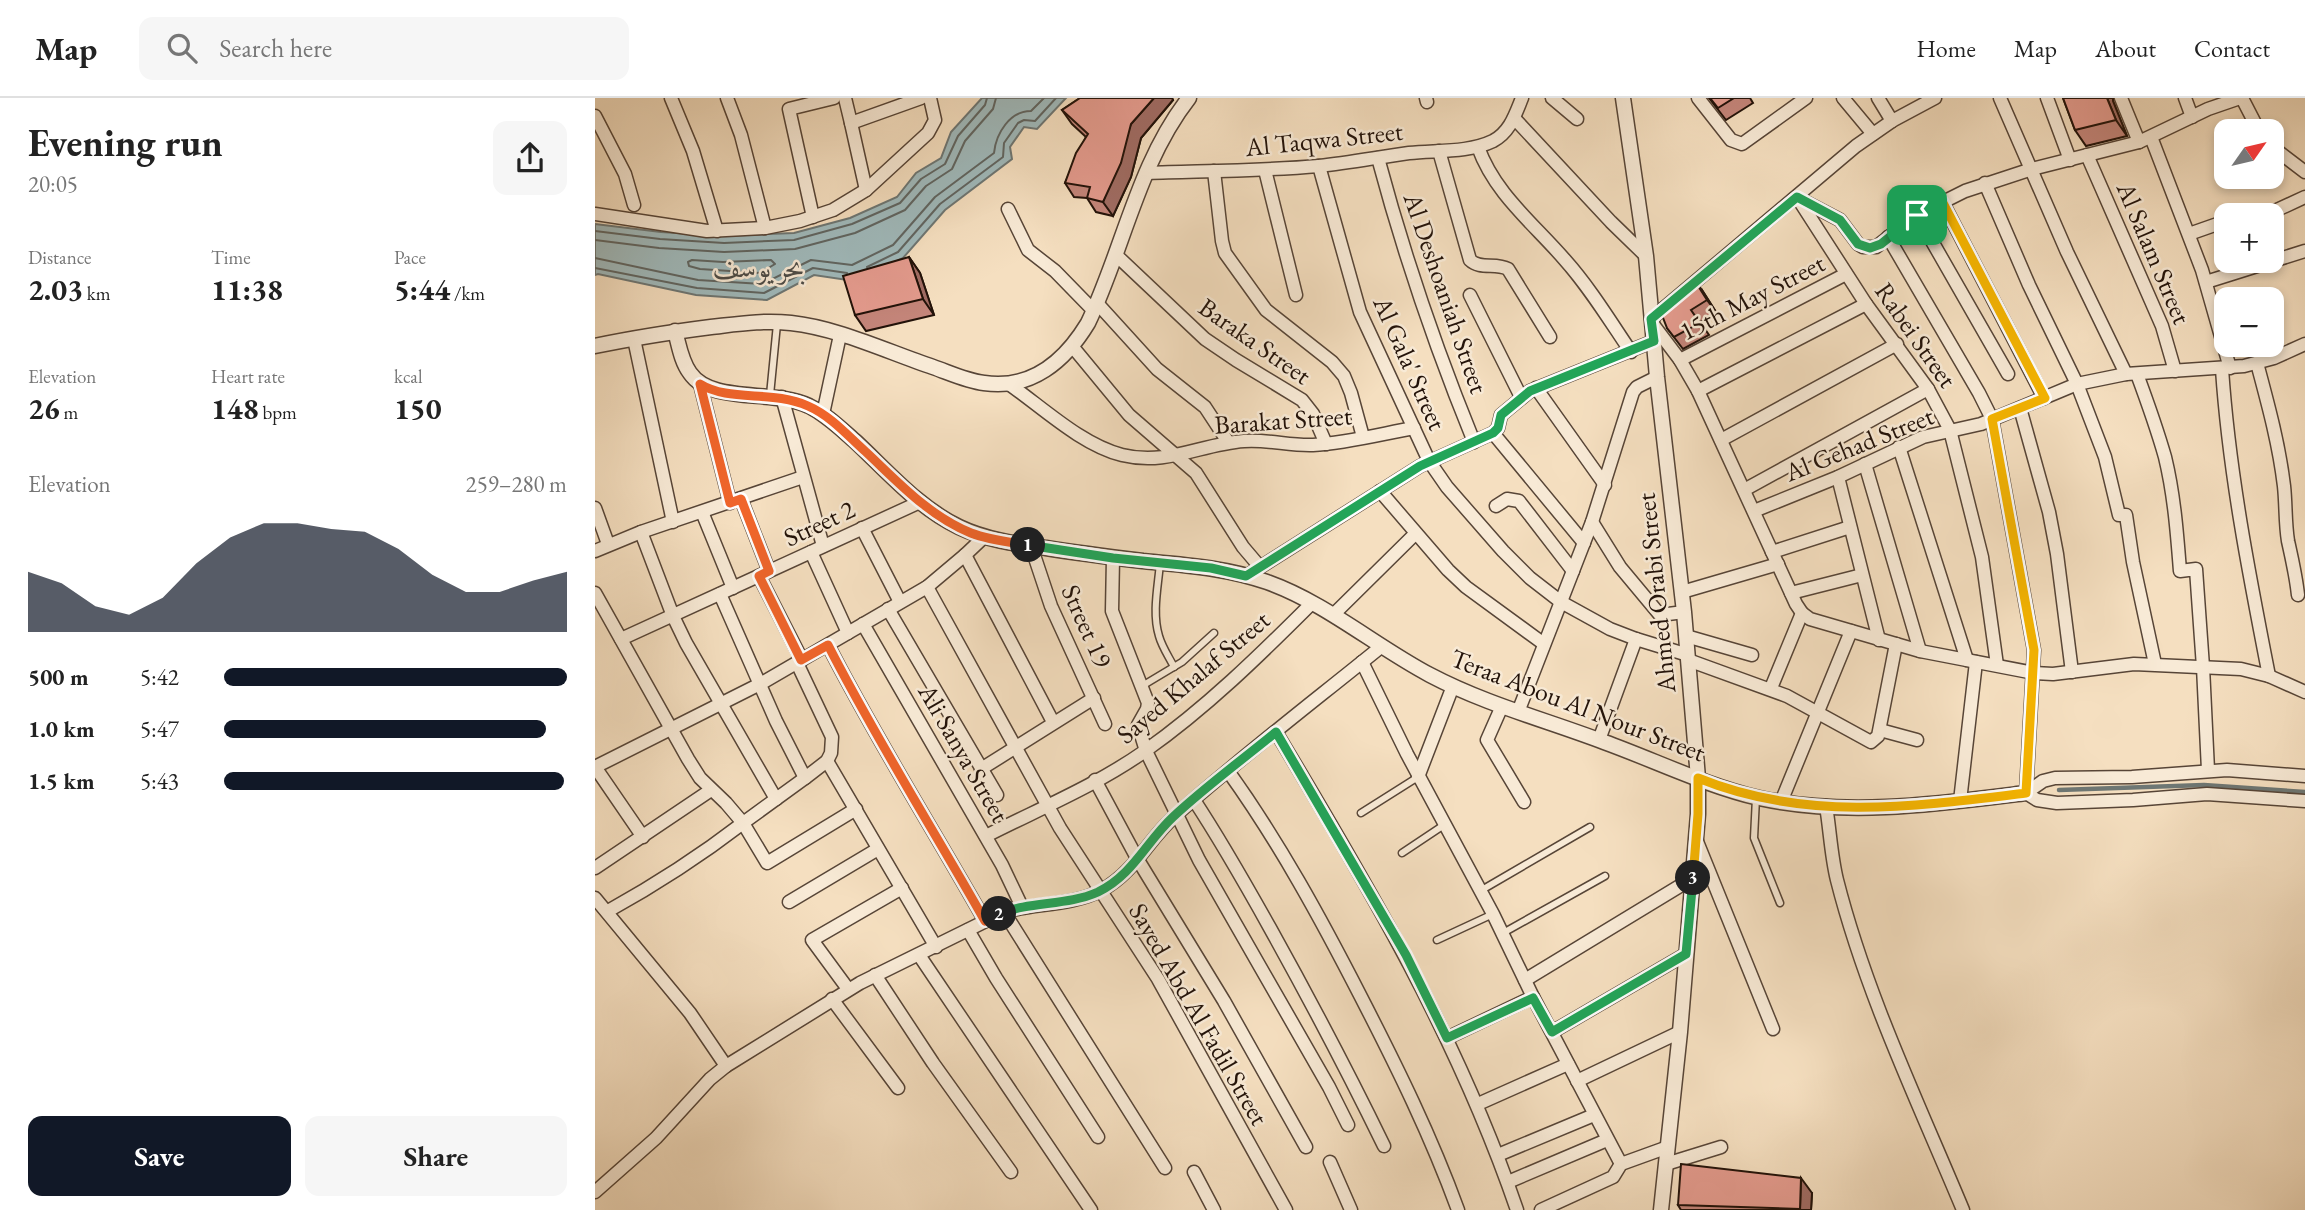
<!DOCTYPE html>
<meta charset="utf-8">
<style>
body{margin:0;font-family:"EB Garamond",Amiri,serif;background:#f6f6f6;color:#222;height:100vh;display:flex;flex-direction:column;font-size:26px;white-space:nowrap}
*{box-sizing:border-box;margin:0}
p{font-size:23px;color:#767676}
.icon{flex:none;width:38px;height:38px;fill:none;stroke:currentColor;stroke-width:2;stroke-linecap:round;stroke-linejoin:round}
.map{position:relative;flex:1;overflow:hidden}
.sheet{display:flex;flex-direction:column;background:#fff;width:595px}
.sheet>*{flex:none}
.needle{width:46px;rotate:56deg}
.fabs{position:absolute;left:1619px;top:21px;display:grid;gap:14px}
.fabs a{display:grid;place-items:center;width:70px;height:70px;border-radius:14px;background:#fff;box-shadow:0 4px 10px #0003;font-size:35px}
.pin{position:absolute;display:grid;place-items:center;width:60px;height:60px;color:#fff;margin:-30px;border-radius:14px;box-shadow:0 4px 10px #0006}
.km{position:absolute;width:35px;height:35px;margin:-18px;border-radius:50%;background:#222;color:#fff;font-size:19px;line-height:35px;text-align:center}
.round{display:grid;place-items:center;flex:none;width:74px;height:74px;border-radius:14px;background:#f6f6f6}
.summary{display:flex;align-items:center;justify-content:space-between;height:119px;padding:0 28px}
h1{font-size:38px;font-weight:700;line-height:52px}
.stats{display:grid;grid-template-columns:repeat(3,1fr);gap:10px;height:119px;padding:7px 28px}
.stats div{display:grid;align-content:center}
.stats b{font-size:30px;font-weight:700}
.stats small{font-size:19px;font-weight:400}
.stats p{font-size:19px}
.chart{height:196px;padding:14px 28px}
.chart p{display:flex;justify-content:space-between}
.chart svg{width:100%;height:126px;margin-top:7px;fill:#111827;opacity:.7}
.button{display:flex;gap:14px;margin-top:auto;padding:14px 28px}
.button a{flex:1;height:80px;border-radius:14px;background:#111827;color:#fff;font-size:28px;font-weight:700;line-height:80px;text-align:center}
.button a+a{background:#f6f6f6;color:#222}
ul{padding:0 28px;list-style:none;font-size:23px}
li{display:grid;grid-template-columns:112px 84px 1fr;align-items:center;height:52px}
li i{height:18px;border-radius:9px;background:#111827}
header{display:flex;align-items:center;gap:42px;box-sizing:border-box;height:98px;padding:0 35px;background:#fff;border-bottom:2px solid #e0e0e0}
header strong{font-size:33px}
nav{display:flex;gap:38px;margin-inline-start:auto;font-size:24px}
.search{width:490px;height:63px;background:#f6f6f6;display:flex;align-items:center;gap:18px;box-sizing:border-box;padding:0 24px;border-radius:14px;color:#767676;font-size:26px}
main{display:flex;flex:1;min-height:0}
.map>svg:first-child{display:block}
.water{fill:#a0babc;stroke:#6e7774;stroke-width:2}
.lines{fill:none;stroke-linecap:round;stroke-linejoin:round}
.shore{stroke:#616662;stroke-width:2}
.stream{stroke:#6e7774;stroke-width:4.5}
.service-casing{stroke:#574537;stroke-width:9}
.minor-casing{stroke:#574537;stroke-width:15}
.tertiary-casing{stroke:#574537;stroke-width:17}
.service{stroke:#f8ead6;stroke-width:6}
.minor{stroke:#f8ead6;stroke-width:12}
.tertiary{stroke:#f8ead6;stroke-width:14}
.wall{fill:#c4857a;stroke:#221209;stroke-width:2}
.shaded-wall{fill:#a06c63;stroke:#221209;stroke-width:2}
.building{fill:#e49b8e;stroke:#221209;stroke-width:2}
.split-1-casing{stroke:#fff;stroke-width:14}
.split-2-casing{stroke:#fff;stroke-width:14}
.split-3-casing{stroke:#fff;stroke-width:14}
.split-4-casing{stroke:#fff;stroke-width:14}
.split-1{stroke:#22a559;stroke-width:9}
.split-2{stroke:#f0652b;stroke-width:9}
.split-3{stroke:#22a559;stroke-width:9}
.split-4{stroke:#f5b400;stroke-width:9}
.labels{text-anchor:middle;stroke-width:5;stroke-linejoin:round;paint-order:stroke}
.street-label{font-size:26px;fill:#221209;stroke:#f8ead6}
.water-label{font-size:28px;font-style:italic;fill:#4e4d48;stroke:#f8ead6}
</style>
<header>
<strong>Map</strong>
<div class="search"><svg class="icon" aria-label="search" viewBox="0 0 24 24"><circle cx="10" cy="10" r="6"/><path d="M15 15l6 6"/></svg>Search here</div>
<nav><a>Home</a><a>Map</a><a>About</a><a>Contact</a></nav>
</header>
<main>
<section class="sheet">
<div class="summary"><div><h1>Evening run</h1><p>20:05</p></div><a class="round"><svg class="icon" aria-label="share" viewBox="0 0 24 24"><path d="M12 15V3M7 8l5-5 5 5M5 13v7h14v-7"/></svg></a></div>
<div class="stats">
<div><p>Distance</p><b>2.03<small> km</small></b></div>
<div><p>Time</p><b>11:38</b></div>
<div><p>Pace</p><b>5:44<small> /km</small></b></div>
</div>
<div class="stats">
<div><p>Elevation</p><b>26<small> m</small></b></div>
<div><p>Heart rate</p><b>148<small> bpm</small></b></div>
<div><p>kcal</p><b>150</b></div>
</div>
<div class="chart"><p><span>Elevation</span>259–280 m</p>
<svg viewBox="0 0 160 44" preserveAspectRatio="none"><path d="M0 44V23L10 27L20 35L30 38L40 32L50 20L60 11L70 6L80 6L90 8L100 9L110 15L120 24L130 30L140 30L150 26L160 23V44z"/></svg>
</div>
<ul>
<li><b>500 m</b>5:42<i style="width:100%"></i></li>
<li><b>1.0 km</b>5:47<i style="width:94%"></i></li>
<li><b>1.5 km</b>5:43<i style="width:99%"></i></li>
</ul>
<div class="button"><a>Save</a><a>Share</a></div>
</section>
<div class="map">
<svg width="1710" height="1112" viewBox="0 0 1710 1112">
<rect width="100%" height="100%" fill="#f5dfc0"/>
<filter id="stains"><feTurbulence type="fractalNoise" baseFrequency=".00286" numOctaves="4"/><feColorMatrix values="0 0 0 0 .2 0 0 0 0 .09 0 0 0 0 .02 0 0 0 .5 -.17"/></filter>
<radialGradient id="worn" r=".72"><stop offset=".6" stop-color="#630" stop-opacity="0"/><stop offset="1" stop-color="#630" stop-opacity=".3"/></radialGradient>
<path class="water" d="M387 0H471L442 31 429 29 415 49 417 61 350 112 308 160 259 183 219 177 172 202 101 197 3 176 0 177V126L66 134 129 138 199 135 255 120 302 99 321 75 346 60 356 34Z"/>
<g class="lines">
<g class="shore">
<path d="M0 133 65 141 129 145 199 142 257 126 305 105 326 81 350 66 363 38 390 7 392 0"/>
<path d="M0 142 64 150 129 154 200 151 260 135 310 112 331 88 357 71 370 43 398 11 401 0"/>
<path d="M0 160 103 182 167 186 216 162 257 167 298 147 340 99 399 55C401 35 415 13 436 13L449 0"/>
<path d="M97 162 128 164 176 162 180 166 165 175 105 171 94 168 93 164Z"/>
<path d="M272 169 303 154 345 106 408 59 409 45 423 25 429 22 440 23 461 0"/>
<path d="M0 170 102 190 169 195 218 170 252 175"/>
</g>
<path class="stream" d="M1464 692 1609 687 1710 694"/>
<defs>
<g id="service">
<path d="M175 297 182 226"/>
<path d="M565 465C563 489 557 515 564 538 567 549 574 559 579 569"/>
<path d="M547 588 587 564 619 535"/>
<path d="M1161 700 1159 740 1185 805"/>
<path d="M766 715 823 679"/>
<path d="M807 755 849 727"/>
<path d="M885 793 995 729"/>
<path d="M908 835 1010 778"/>
<path d="M842 842 898 816"/>
</g>
<g id="minor">
<path d="M76 0 98 53 122 133"/>
<path d="M132 0 146 37 170 130"/>
<path d="M250 0 256 25 326 0"/>
<path d="M831 0 832 4"/>
<path d="M957 0 982 21"/>
<path d="M1103 0 1136 42 1147 46 1211 0"/>
<path d="M1248 0 1278 36"/>
<path d="M1283 0 1297 23"/>
<path d="M1405 0 1472 154 1531 276"/>
<path d="M1452 0 1475 62"/>
<path d="M1526 0 1544 44"/>
<path d="M1590 0 1597 19"/>
<path d="M1647 0 1664 33"/>
<path d="M0 18 30 76 39 107"/>
<path d="M919 20 1016 124 1051 158"/>
<path d="M256 25 271 92"/>
<path d="M1556 39 1607 172 1635 270"/>
<path d="M1676 48 1710 74"/>
<path d="M883 49C900 96 938 125 970 162 995 190 1015 223 1036 254"/>
<path d="M844 53 875 162C885 172 901 164 913 171L955 239"/>
<path d="M1492 57 1567 228 1580 273"/>
<path d="M783 60C809 157 841 251 879 344"/>
<path d="M724 68 765 214 834 363 852 389 908 453 935 480 966 504 1015 531 1041 541 1093 557"/>
<path d="M670 72 701 197"/>
<path d="M619 73 627 143 630 155 671 212 737 264 749 278 756 295 768 339"/>
<path d="M553 75C610 73 667 73 724 68 754 65 784 59 814 55 841 52 873 55 898 43 915 34 920 17 927 0"/>
<path d="M1390 85 1434 187 1482 286 1510 359 1524 417H1531L1538 464 1560 566"/>
<path d="M1202 99 1271 206 1333 291 1355 332 1387 459 1402 567"/>
<path d="M1203 100 1245 122 1263 146 1268 149H1281L1322 117 1370 93 1437 71 1544 44 1613 11 1645 0"/>
<path d="M1347 103 1449 300"/>
<path d="M413 111 433 152 460 173 499 213"/>
<path d="M0 116 112 133 170 130 205 123 238 112 271 92 333 35 340 22 335 0"/>
<path d="M1322 117 1413 276"/>
<path d="M1671 117 1710 99"/>
<path d="M218 119 194 11 239 0"/>
<path d="M1594 136 1631 123"/>
<path d="M1293 139 1384 295 1397 321 1439 552 1431 695"/>
<path d="M521 157 610 241 641 262 707 302 718 316 731 346"/>
<path d="M1611 184 1710 153"/>
<path d="M875 197 926 299"/>
<path d="M502 205 562 271 610 309 633 344"/>
<path d="M1056 221 1261 48 1297 23 1340 0"/>
<path d="M1057 225 1085 262 1103 293 1201 506 1207 515 1215 521 1325 553 1439 575 1458 576 1539 566 1646 571 1674 578 1710 594"/>
<path d="M39 241 78 424"/>
<path d="M477 248 534 317 601 375 648 449 665 469"/>
<path d="M1085 262 1251 176"/>
<path d="M1662 265C1673 306 1684 346 1689 388 1691 406 1690 425 1693 443 1697 461 1701 478 1703 497"/>
<path d="M1627 271C1634 374 1654 476 1674 578"/>
<path d="M1542 276C1552 303 1562 331 1570 359 1579 396 1582 434 1585 473L1601 471 1608 569 1613 672"/>
<path d="M105 286 135 405"/>
<path d="M414 286C448 310 487 347 527 357 572 368 606 346 649 343 672 341 695 348 718 347 752 345 786 336 819 330"/>
<path d="M941 290 1010 387"/>
<path d="M1103 293 1271 206"/>
<path d="M187 299 228 448"/>
<path d="M1425 310 1454 414 1462 456 1477 574"/>
<path d="M228 316 245 237"/>
<path d="M898 335 989 445"/>
<path d="M1126 342 1302 246"/>
<path d="M1304 349 1372 562"/>
<path d="M1270 366 1325 553"/>
<path d="M1243 379 1284 542"/>
<path d="M1149 392 1333 291"/>
<path d="M785 393 853 472 871 489 949 546"/>
<path d="M146 401 174 473"/>
<path d="M901 408 912 401 924 403 978 473"/>
<path d="M0 410 13 446"/>
<path d="M1159 413 1243 379 1328 339 1386 326 1482 286 1531 276 1649 268 1679 260 1710 246"/>
<path d="M107 414 138 490"/>
<path d="M997 424 1025 469 1065 517 1089 514"/>
<path d="M267 430 305 504"/>
<path d="M46 434 78 518 91 545 181 701"/>
<path d="M436 448 456 508 510 626"/>
<path d="M0 453 46 434 208 379"/>
<path d="M216 454 253 535"/>
<path d="M1177 454 1255 429"/>
<path d="M370 457 458 624"/>
<path d="M518 460 517 513 553 605 552 611 543 627 551 653 604 762 734 989 753 1027"/>
<path d="M164 478 207 562"/>
<path d="M651 478 825 368 898 335 903 330 906 317 935 293 1059 243"/>
<path d="M332 489 465 730 563 881 691 1112"/>
<path d="M1087 494 1183 466"/>
<path d="M0 495 93 661 105 680 131 705 148 725 210 680 232 663 236 655 237 639 202 565"/>
<path d="M1196 495 1267 477"/>
<path d="M125 496 181 623 210 680"/>
<path d="M293 511 402 697"/>
<path d="M738 517 820 436"/>
<path d="M268 526 407 767 427 809"/>
<path d="M1091 538 1157 557"/>
<path d="M26 541 325 404"/>
<path d="M233 547C281 641 338 731 390 823"/>
<path d="M1093 562 1192 598 1276 644 1283 638 1301 546"/>
<path d="M767 564 812 656 898 816 938 899 1026 1066"/>
<path d="M1176 590 1207 515"/>
<path d="M907 608 892 642 929 704"/>
<path d="M923 614 997 424 1038 294 1042 289 1062 279"/>
<path d="M1285 632 1322 642"/>
<path d="M681 634C774 789 863 940 922 1112"/>
<path d="M1004 642 1041 541"/>
<path d="M232 663 341 849"/>
<path d="M0 669 165 586 332 489 370 457 389 439"/>
<path d="M0 669 48 739"/>
<path d="M386 671 499 600"/>
<path d="M633 673C684 744 726 821 766 899 802 969 836 1038 863 1112"/>
<path d="M823 679 858 588"/>
<path d="M500 682 543 762 629 903 711 1049"/>
<path d="M1431 695 1448 683 1460 680 1537 679 1632 672 1710 678"/>
<path d="M1431 695 1442 702 1462 705 1538 702 1612 696 1710 703"/>
<path d="M599 702C626 743 651 787 675 830 715 902 753 974 789 1048"/>
<path d="M1365 703 1381 564"/>
<path d="M1186 704 1256 533"/>
<path d="M1231 708C1235 732 1236 758 1242 782 1271 896 1323 1004 1368 1112"/>
<path d="M391 738C444 711 502 687 550 653 611 610 665 557 717 505"/>
<path d="M1101 741 1178 931"/>
<path d="M0 770 116 692"/>
<path d="M0 800 95 915 131 968"/>
<path d="M194 804 283 751"/>
<path d="M13 813C60 787 105 758 148 725L172 765 261 711"/>
<path d="M409 814 570 1070"/>
<path d="M373 832 401 880 503 1039"/>
<path d="M324 857 496 1112"/>
<path d="M280 877 338 965 416 1074"/>
<path d="M930 882 1098 780"/>
<path d="M253 891 217 842 307 790"/>
<path d="M237 901 303 990"/>
<path d="M957 934 1091 856"/>
<path d="M852 940 938 899"/>
<path d="M982 983 1085 934"/>
<path d="M883 1006 973 966"/>
<path d="M903 1057 999 1017"/>
<path d="M735 1064 756 1112"/>
<path d="M1071 1066 1126 1049"/>
<path d="M599 1074 619 1112"/>
<path d="M913 1084 1012 1042"/>
<path d="M0 1094 61 1040 115 981 131 968 265 885 409 814C441 805 477 808 507 792 541 773 553 741 581 717 647 658 718 604 787 548"/>
<path d="M946 1112 1018 1079 1026 1066 1073 1049"/>
</g>
<g id="tertiary">
<path d="M1028 0 1051 158 1062 279 1089 514 1103 680V716L1085 934 1066 1112"/>
<path d="M80 233C84 247 86 263 95 275 116 306 178 291 214 308 232 317 246 331 261 344 293 374 324 410 364 429 391 442 422 446 451 450 483 455 515 459 548 463 590 467 632 470 672 484 731 505 780 548 835 577 890 606 951 622 1009 644 1059 662 1112 688 1164 700 1252 719 1343 706 1431 695"/>
<path d="M0 248C38 240 77 234 116 229 143 226 169 222 196 225 243 230 293 254 338 269 355 275 372 283 389 285 436 292 470 263 493 225 528 152 543 65 594 0"/>
</g>
</defs>
<use href="#service" class="service-casing"/>
<use href="#minor" class="minor-casing"/>
<use href="#tertiary" class="tertiary-casing"/>
<use href="#service" class="service"/>
<use href="#minor" class="minor"/>
<use href="#tertiary" class="tertiary"/>
</g>
<g class="wall">
<path d="M485 0H577L578 2 546 40 536 79 518 118 501 114 492 100 479 99 470 85 491 39 477 26 467 12Z"/>
<path d="M1114 0H1155L1158 5 1131 22Z"/>
<path d="M1468 0H1518V3L1532 38 1491 48 1480 32Z"/>
<path d="M314 159 325 175 339 217 271 233 260 217Z"/>
<path d="M1107 192 1121 214 1105 224 1114 237 1088 251 1072 230Z"/>
<path d="M1217 1095 1216 1112H1086L1083 1107Z"/>
</g>
<g class="shaded-wall">
<path d="M559 0H577L578 2 546 40 536 79 518 118 508 104 536 26Z"/>
<path d="M1512 0H1518V3L1532 38 1521 22Z"/>
<path d="M314 159 325 175 339 217 328 201Z"/>
<path d="M1098 180 1107 192 1121 214 1112 202Z"/>
<path d="M1206 1080 1217 1095 1216 1112H1206L1205 1111Z"/>
</g>
<g class="building">
<path d="M485 0H559L536 26 526 65 508 104 492 100 495 89 470 85 481 55 493 36 467 12Z"/>
<path d="M1115 0H1139L1123 10Z"/>
<path d="M1468 0H1512L1521 22 1480 32Z"/>
<path d="M314 159 328 201 260 217 248 178Z"/>
<path d="M1098 180 1112 202 1096 212 1105 225 1079 239 1072 230 1063 207Z"/>
<path d="M1086 1066 1206 1080 1205 1111 1083 1107Z"/>
</g>
<g class="lines">
<defs>
<path id="split-1" d="M433 447 518 460 616 470 651 478 825 368 898 335 903 330 906 317 935 293 1059 243 1056 221 1202 99 1245 122 1263 146 1275 150 1286 146 1322 117"/>
<path id="split-2" d="M404 816 390 823C338 731 281 641 233 547L206 562 164 478 174 473 146 401 135 405 105 286C134 304 178 292 213 308 236 318 253 338 271 354 303 384 334 418 376 435 394 442 414 444 433 447"/>
<path id="split-3" d="M404 816C436 803 472 808 503 794 538 777 551 744 578 719 610 689 647 662 681 634L811 857 852 940 938 900 957 934 1091 856 1098 780"/>
<path id="split-4" d="M1098 780 1103 716V680C1211 724 1319 709 1431 695L1439 552 1397 321 1450 300 1347 103 1322 117"/>
</defs>
<use href="#split-1" class="split-1-casing"/>
<use href="#split-2" class="split-2-casing"/>
<use href="#split-3" class="split-3-casing"/>
<use href="#split-4" class="split-4-casing"/>
<use href="#split-1" class="split-1"/>
<use href="#split-2" class="split-2"/>
<use href="#split-3" class="split-3"/>
<use href="#split-4" class="split-4"/>
</g>
<g class="labels">
<g class="street-label">
<text transform="translate(729 41) rotate(-6)" y="9">Al Taqwa Street</text>
<text transform="translate(1559 155) rotate(67)" y="9">Al Salam Street</text>
<text transform="translate(851 195) rotate(71)" y="9">Al Deshoaniah Street</text>
<text transform="translate(1157 199) rotate(-27)" y="9">15th May Street</text>
<text transform="translate(1321 237) rotate(55)" y="9">Rabei Street</text>
<text transform="translate(660 243) rotate(35)" y="9">Baraka Street</text>
<text transform="translate(815 265) rotate(66)" y="9">Al Gala' Street</text>
<text transform="translate(688 322) rotate(-4)" y="9">Barakat Street</text>
<text transform="translate(1264 346) rotate(-22)" y="9">Al Gehad Street</text>
<text transform="translate(224 425) rotate(-25)" y="9">Street 2</text>
<text transform="translate(1061 495) rotate(-96)" y="9">Ahmed Orabi Street</text>
<text transform="translate(492 528) rotate(66)" y="9">Street 19</text>
<text transform="translate(598 579) rotate(-40)" y="9">Sayed Khalaf Street</text>
<text transform="translate(983 607) rotate(21)" y="9">Teraa Abou Al Nour Street</text>
<text transform="translate(369 655) rotate(60)" y="9">Ali Sanya Street</text>
<text transform="translate(604 916) rotate(60)" y="9">Sayed Abd Al Fadil Street</text>
</g>
<g class="water-label">
<text x="164" y="179">بحر يوسف</text>
</g>
</g>
<rect width="100%" height="100%" filter="url(#stains)"/>
<rect width="100%" height="100%" fill="url(#worn)"/>
</svg>
<div class="fabs">
<a><svg class="needle" viewBox="-14 -14 28 28"><path d="M0-13l5 13h-10z" fill="#e53935"/><path d="M0 13l5-13h-10z" fill="#767676"/></svg></a>
<a>+</a>
<a>−</a>
</div>
<div class="pin" style="left:1322px;top:117px;background:#1e9e55"><svg class="icon" aria-label="arrive" viewBox="0 0 24 24"><path d="M6 21V4h12l-3 4 3 4H6"/></svg></div>
<b class="km" style="left:433px;top:447px">1</b>
<b class="km" style="left:404px;top:816px">2</b>
<b class="km" style="left:1098px;top:780px">3</b>
</div>
</main>
